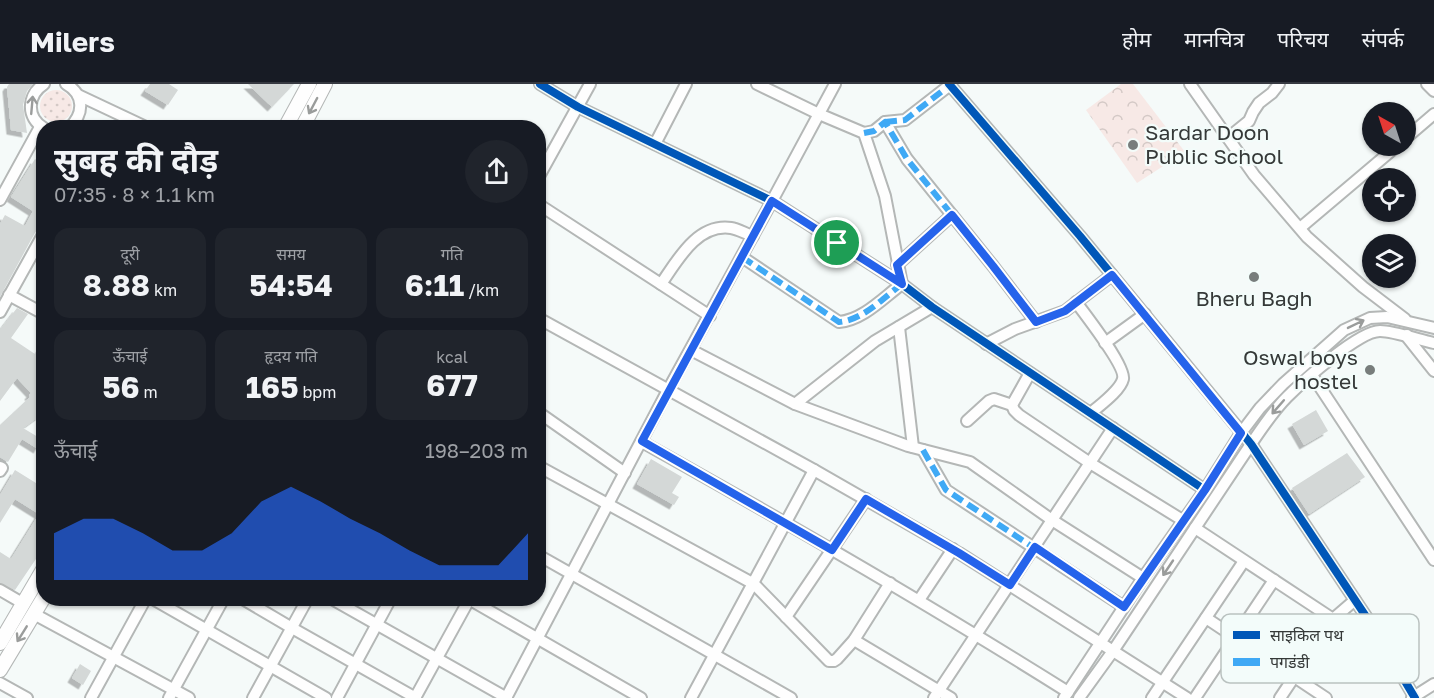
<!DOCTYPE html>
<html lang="hi">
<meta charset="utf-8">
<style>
body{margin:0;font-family:"Golos Text","Noto Sans Devanagari",sans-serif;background:#20242c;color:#f1f3f6;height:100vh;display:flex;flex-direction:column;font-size:22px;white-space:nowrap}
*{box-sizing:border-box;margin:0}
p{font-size:20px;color:#9ea1a6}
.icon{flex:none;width:33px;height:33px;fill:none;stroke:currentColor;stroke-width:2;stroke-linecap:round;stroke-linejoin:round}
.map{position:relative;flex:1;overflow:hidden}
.sheet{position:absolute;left:36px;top:36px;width:510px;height:486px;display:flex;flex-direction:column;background:#171b24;border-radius:24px;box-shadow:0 2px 4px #0004}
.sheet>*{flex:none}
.needle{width:39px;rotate:321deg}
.tools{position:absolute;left:1362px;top:18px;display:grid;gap:12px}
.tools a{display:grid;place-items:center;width:54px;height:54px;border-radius:50%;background:#171b24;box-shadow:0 2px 4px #0004;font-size:30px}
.pin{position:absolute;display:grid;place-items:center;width:51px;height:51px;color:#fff;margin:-26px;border:3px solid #fff;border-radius:50%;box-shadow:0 2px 6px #0007}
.round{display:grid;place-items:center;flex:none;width:63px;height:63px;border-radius:32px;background:#20242c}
.head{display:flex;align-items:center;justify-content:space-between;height:102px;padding:0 18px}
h1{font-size:33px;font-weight:700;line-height:45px}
.figures{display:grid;grid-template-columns:repeat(3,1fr);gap:9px;height:102px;padding:6px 18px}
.figures div{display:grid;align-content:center;border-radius:15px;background:#20242c;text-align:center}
.figures b{font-size:30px;font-weight:700}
.figures small{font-size:16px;font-weight:400}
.figures p{font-size:16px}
.chart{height:168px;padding:12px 18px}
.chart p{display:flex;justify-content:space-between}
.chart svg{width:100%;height:108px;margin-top:6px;fill:#2563eb;opacity:.7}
header{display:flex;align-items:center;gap:36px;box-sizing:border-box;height:84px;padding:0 30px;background:#171b24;border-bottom:2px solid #363941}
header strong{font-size:28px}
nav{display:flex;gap:33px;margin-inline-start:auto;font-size:21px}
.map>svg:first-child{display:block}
.grass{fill:url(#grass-dots)}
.park{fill:url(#park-crowns)}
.building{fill:#d4d8d7;filter:url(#shadow)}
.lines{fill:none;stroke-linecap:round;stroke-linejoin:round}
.minor-casing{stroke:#b4b7b6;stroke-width:14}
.major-casing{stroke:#b4b7b6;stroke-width:16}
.minor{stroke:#fefefe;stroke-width:10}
.major{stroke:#fefefe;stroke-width:14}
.quiet{stroke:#3fa9f5;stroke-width:6;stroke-dasharray:12 6;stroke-linecap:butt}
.cycleway-casing{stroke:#f3fcfa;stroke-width:11}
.cycleway{stroke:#0057b8;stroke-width:8}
.oneway{stroke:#9a9c9b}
.route-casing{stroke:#fff;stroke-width:12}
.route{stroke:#2563eb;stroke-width:8}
.poi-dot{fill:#787d7c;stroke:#f3fcfa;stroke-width:2}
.labels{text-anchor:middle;stroke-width:4.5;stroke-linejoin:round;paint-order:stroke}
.poi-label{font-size:21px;fill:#353938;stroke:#f3fcfa;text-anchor:start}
.key{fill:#f3fcfa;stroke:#bac2c0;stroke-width:1.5}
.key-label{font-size:16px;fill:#353938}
</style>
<header>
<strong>Milers</strong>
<nav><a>होम</a><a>मानचित्र</a><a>परिचय</a><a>संपर्क</a></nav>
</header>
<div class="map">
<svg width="1434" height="614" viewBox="0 0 1434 614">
<defs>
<pattern id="grass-dots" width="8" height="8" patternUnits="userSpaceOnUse" patternTransform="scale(1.5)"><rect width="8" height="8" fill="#f7e9e6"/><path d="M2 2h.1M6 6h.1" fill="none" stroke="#d4c9c6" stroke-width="1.8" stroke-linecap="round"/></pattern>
<pattern id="park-crowns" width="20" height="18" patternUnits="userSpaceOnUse" patternTransform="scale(1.5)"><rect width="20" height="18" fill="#f7e9e6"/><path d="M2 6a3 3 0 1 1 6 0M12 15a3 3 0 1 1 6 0" fill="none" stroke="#d4c9c6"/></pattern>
<filter id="shadow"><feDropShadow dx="-4.5" dy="4.5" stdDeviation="0" flood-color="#0004"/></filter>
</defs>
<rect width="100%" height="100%" fill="#f5faf9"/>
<circle class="grass" cx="56" cy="22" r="16"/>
<path class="park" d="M1121 0H1133L1185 68 1137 99 1086 26Z"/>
<g class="building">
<path d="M9 0H33L27 7 23 21 27 49 11 46 7 3Z"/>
<path d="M150 0H169L178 6 168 21 145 7Z"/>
<path d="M248 0H294L272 23Z"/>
<path d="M35 75 44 81V96L39 103 44 105V128L40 134 44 136V141L37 145 0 213V140L5 131 25 142 33 127 11 113Z"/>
<path d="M17 224 28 230 11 254 35 270 44 260V325L39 329 41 331 23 344 43 356 38 365 22 355 8 378 0 373V341L30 313 29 311 31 309 17 294 0 317V246Z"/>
<path d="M1316 326 1328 347 1304 361 1292 340Z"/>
<path d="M1347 369 1365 393 1309 430 1292 404Z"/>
<path d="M651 375 682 393 672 409 679 413 674 421 637 400Z"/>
<path d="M15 386 44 404V456L37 467 40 469 15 506 0 499V468L11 475 39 430 15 415 0 439V411Z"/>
<path d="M80 580 91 587 83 601 72 594Z"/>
</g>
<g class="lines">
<defs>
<g id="minor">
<path d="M66 0C85 11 84 30 69 44"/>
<path d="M540 0 578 23 772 117 902 200 932 223 1205 406"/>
<path d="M949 0 1080 152 1251 360 1371 540 1415 614"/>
<path d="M1190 0 1254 91 1307 153 1363 203 1405 235"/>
<path d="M1427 0 1434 7"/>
<path d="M78 11 148 44"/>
<path d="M885 38 905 36 950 1"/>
<path d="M44 44C26 34 27 11 44 0"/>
<path d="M864 49 874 47 885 38 907 75 993 182 1036 238"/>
<path d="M1228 54 1249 37 1253 28 1259 19 1272 9 1279 0"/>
<path d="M1406 54 1434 30"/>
<path d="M655 60 686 0"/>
<path d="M538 94 590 0"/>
<path d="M0 116 40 43"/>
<path d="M538 120 710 232"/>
<path d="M1300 144 1397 62"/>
<path d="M742 173 839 238C863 236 883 214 902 200L885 112 864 49 819 30 757 0"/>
<path d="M897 181 952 131"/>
<path d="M661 200C677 177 697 139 731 144 738 145 746 150 753 152"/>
<path d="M9 211 44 230"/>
<path d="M1076 218C1085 230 1126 283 1123 295 1120 307 1100 321 1091 329"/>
<path d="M0 228 44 149"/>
<path d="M538 234 814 386 959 469 1187 614"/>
<path d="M899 243 913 363"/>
<path d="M1407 251V253L1434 287"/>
<path d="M1105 259 1145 230"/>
<path d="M986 260 1015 245 1065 227 1112 191"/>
<path d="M691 266 795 320 908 362 970 378 1052 436 1143 494"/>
<path d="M1030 289 1012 321 1014 326 1019 331 1090 379 1184 437"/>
<path d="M1312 291 1434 476"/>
<path d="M795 320 875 257 932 223"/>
<path d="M538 328 625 389"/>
<path d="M967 337 989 317 994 315 1012 321"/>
<path d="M642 358C786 438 928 520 1068 608"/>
<path d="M923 366 946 406 1124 523"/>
<path d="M538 382 754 500 829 577H834L837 575 854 556 890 499"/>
<path d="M0 383 2 384 0 387"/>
<path d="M1195 444 1333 535"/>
<path d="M538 471 791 614"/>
<path d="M0 506 24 520"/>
<path d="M151 514 326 614"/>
<path d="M241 514 292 544 416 614"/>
<path d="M330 514 507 614"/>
<path d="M467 514 641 614"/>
<path d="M919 516 953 465"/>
<path d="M34 530 189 614"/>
<path d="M786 533 866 415"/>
<path d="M1206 534 1326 614"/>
<path d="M854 556 951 614"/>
<path d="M0 599 27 614"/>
<path d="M91 614 146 514"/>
<path d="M169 614 224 514"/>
<path d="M253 614 308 514"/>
<path d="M337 614 391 514"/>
<path d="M415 614 470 514"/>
<path d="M506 614 668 306 772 117 835 0"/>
<path d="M691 614 814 386"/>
<path d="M934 614 1113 344"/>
<path d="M1064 614 1143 494 1205 406 1241 349 1260 324 1283 300 1344 246 1370 234 1387 233 1434 244"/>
<path d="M1079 614 1113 567 1251 360C1262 344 1273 327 1287 313 1303 297 1359 247 1380 247 1393 247 1420 256 1434 259"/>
<path d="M1152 614 1244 477"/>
<path d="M1195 614 1274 496"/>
<path d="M1280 614 1333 535 1355 516"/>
<path d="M1412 614 1434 600"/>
</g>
<g id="major">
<path d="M285 44 309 0"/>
<path d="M302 44 325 0"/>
<path d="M0 559 44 484"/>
<path d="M0 586 44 513"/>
</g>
</defs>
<use href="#minor" class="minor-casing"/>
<use href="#major" class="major-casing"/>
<use href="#minor" class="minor"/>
<use href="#major" class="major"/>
<g class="quiet">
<path d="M885 38 905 36 950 1"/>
<path d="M864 49 874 47 885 38 907 75 993 182 1036 238"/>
<path d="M742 173 839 238C863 236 883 214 902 200"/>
<path d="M923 366 946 406 1124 523"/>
</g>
<defs>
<g id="cycleway">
<path d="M540 0 578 23 772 117 902 200 932 223 1205 406"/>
<path d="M949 0 1080 152 1251 360 1371 540 1415 614"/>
</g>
</defs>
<use href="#cycleway" class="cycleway-casing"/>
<use href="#cycleway" class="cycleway"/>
</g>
<defs><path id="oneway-shaft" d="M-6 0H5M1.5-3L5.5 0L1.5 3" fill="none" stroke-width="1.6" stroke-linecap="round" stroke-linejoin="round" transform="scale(1.5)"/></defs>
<g class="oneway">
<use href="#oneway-shaft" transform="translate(32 21) rotate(-85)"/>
<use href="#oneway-shaft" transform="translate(313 22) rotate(118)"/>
<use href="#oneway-shaft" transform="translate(1356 240) rotate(-26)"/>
<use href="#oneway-shaft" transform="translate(1278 323) rotate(131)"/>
<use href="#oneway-shaft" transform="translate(1168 484) rotate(124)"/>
<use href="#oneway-shaft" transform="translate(22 550) rotate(122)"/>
</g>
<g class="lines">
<defs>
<path id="route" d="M772 117 902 200 897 181 952 131 993 182 1036 238 1065 227 1112 191 1241 349 1205 406 1124 523 1035 463 1010 501 959 469 866 415 832 466 642 357Z"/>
</defs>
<use href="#route" class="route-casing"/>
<use href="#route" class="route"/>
</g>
<g class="poi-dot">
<circle cx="1133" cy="61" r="6"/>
<circle cx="1254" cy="193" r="6"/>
<circle cx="1370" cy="286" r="6"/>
</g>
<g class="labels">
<g class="poi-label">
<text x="1145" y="56">Sardar Doon<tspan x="1145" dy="24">Public School</tspan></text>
<text x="1254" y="222" text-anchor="middle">Bheru Bagh</text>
<text x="1358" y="281" text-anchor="end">Oswal boys<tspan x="1358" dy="24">hostel</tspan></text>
</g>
</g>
<rect x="1221" y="530" width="198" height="69" rx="9" class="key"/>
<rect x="1233" y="547" width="27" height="8" fill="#0057b8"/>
<rect x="1233" y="574" width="27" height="8" fill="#3fa9f5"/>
<g class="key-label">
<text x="1270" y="557">साइकिल पथ</text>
<text x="1270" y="584">पगडंडी</text>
</g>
</svg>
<div class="tools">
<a><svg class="needle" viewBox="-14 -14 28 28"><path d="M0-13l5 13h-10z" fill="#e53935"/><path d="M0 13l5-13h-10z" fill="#9ea1a6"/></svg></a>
<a><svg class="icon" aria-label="locate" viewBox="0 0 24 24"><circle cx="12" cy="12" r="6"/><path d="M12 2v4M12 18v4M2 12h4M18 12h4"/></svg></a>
<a><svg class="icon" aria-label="layers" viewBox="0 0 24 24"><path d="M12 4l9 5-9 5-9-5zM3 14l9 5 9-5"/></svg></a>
</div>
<div class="pin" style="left:837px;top:159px;background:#1e9e55"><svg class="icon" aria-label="arrive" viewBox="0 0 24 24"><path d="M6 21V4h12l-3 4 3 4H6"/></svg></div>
<section class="sheet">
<div class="head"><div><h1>सुबह की दौड़</h1><p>07:35 · 8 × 1.1 km</p></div><a class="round"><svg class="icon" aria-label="share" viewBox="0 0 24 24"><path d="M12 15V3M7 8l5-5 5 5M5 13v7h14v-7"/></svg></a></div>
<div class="figures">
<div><p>दूरी</p><b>8.88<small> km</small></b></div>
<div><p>समय</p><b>54:54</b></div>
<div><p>गति</p><b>6:11<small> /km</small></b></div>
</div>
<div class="figures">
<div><p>ऊँचाई</p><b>56<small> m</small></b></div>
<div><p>हृदय गति</p><b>165<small> bpm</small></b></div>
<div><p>kcal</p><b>677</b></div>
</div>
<div class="chart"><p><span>ऊँचाई</span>198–203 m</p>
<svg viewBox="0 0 160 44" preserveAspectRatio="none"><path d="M0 44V25L10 19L20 19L30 25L40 32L50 32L60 25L70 12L80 6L90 12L100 19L110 25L120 32L130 38L140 38L150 38L160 25V44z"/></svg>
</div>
</section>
</div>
